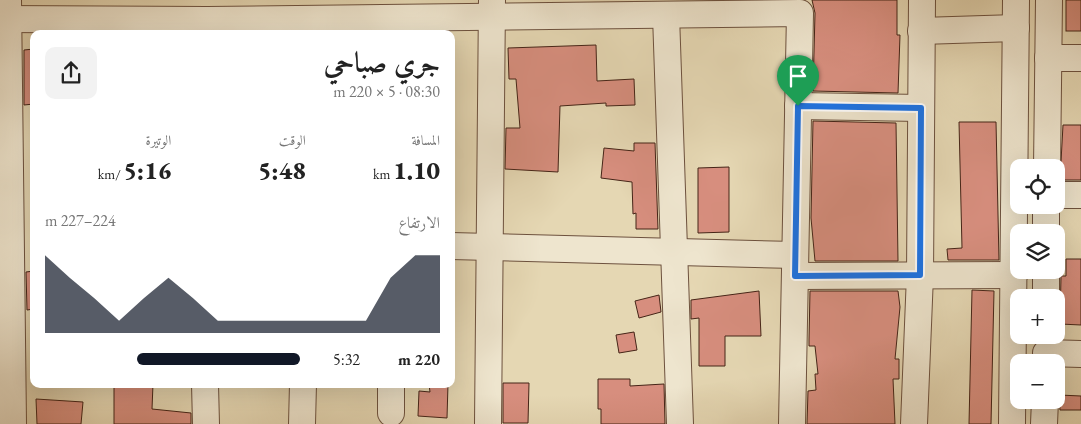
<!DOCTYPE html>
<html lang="ar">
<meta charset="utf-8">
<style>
body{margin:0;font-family:"EB Garamond",Amiri,serif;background:#f2f2f2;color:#222;direction:rtl;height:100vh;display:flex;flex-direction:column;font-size:19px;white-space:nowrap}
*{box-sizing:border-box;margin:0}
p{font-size:16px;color:#767676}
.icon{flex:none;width:28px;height:28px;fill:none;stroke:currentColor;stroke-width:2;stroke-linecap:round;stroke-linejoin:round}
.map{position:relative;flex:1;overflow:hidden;direction:ltr}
.panel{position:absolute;left:30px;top:30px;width:425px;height:358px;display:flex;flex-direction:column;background:#fff;border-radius:10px;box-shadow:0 5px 20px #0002;direction:rtl}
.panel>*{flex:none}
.tools{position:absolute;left:1010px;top:159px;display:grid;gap:10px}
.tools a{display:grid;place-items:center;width:55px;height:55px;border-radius:10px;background:#fff;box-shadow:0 5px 20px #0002;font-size:25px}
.pin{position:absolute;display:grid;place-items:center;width:42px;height:42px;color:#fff;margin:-51px -21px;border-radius:50% 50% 50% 0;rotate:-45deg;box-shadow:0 0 5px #0007}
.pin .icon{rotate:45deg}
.round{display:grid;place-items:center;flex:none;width:52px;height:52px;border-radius:10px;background:#f2f2f2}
.summary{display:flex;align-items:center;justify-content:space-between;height:85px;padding:0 15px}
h1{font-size:28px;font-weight:800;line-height:38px}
.figures{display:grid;grid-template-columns:repeat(3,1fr);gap:8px;height:85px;padding:5px 15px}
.figures div{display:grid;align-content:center}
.figures b{font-size:25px;font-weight:800}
.figures small{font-size:14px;font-weight:400}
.figures p{font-size:14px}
.chart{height:140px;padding:10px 15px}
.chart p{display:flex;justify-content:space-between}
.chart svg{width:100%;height:90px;margin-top:5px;fill:#111827;opacity:.7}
ul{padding:0 15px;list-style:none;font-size:16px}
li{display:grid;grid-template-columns:80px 60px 1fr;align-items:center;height:38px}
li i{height:12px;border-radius:6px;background:#111827}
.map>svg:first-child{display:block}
.building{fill:#d78e7e;stroke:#452417}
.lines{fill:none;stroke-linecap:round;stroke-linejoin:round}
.minor-casing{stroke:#6d513e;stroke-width:28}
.minor{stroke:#eee5ce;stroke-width:26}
.route-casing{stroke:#fff;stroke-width:10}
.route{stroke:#1a73e8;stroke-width:6}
</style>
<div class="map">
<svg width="1081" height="424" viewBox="0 0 1081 424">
<rect width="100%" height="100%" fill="#e5d7b3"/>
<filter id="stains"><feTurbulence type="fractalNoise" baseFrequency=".004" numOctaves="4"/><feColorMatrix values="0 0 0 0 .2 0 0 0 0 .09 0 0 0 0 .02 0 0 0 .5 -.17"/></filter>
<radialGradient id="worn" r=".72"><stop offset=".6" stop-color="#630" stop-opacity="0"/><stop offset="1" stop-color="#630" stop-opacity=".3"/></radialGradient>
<g class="building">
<path d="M812 0H897V35H900L898 93 813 91 815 13Z"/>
<rect x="1066" y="0" width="15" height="31"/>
<path d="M596 45 597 81 634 79 635 105 606 106V103L560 106 558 172 505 169 506 128H520L516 79H509L508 48Z"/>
<path d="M34 49V104L24 105V50Z"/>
<path d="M813 121 896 123 898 261H815L811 218Z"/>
<path d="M959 122H996L999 260H948L947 249 962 248Z"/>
<path d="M1063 125H1081V180H1060Z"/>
<path d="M634 143H655L658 229H636V213L633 214 632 182 601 178 604 148 634 151Z"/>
<path d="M729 167V232L698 233V168Z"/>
<path d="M1066 259H1081V325L1060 324 1061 276H1066Z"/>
<path d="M34 271V309L27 310 26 272Z"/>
<path d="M972 290 994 291 991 424H969Z"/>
<path d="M759 291 761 336H725V366H699V318L691 319V300Z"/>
<path d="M810 291H898L900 307 895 359H899V379H893L895 424H807L808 391 816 390 815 374H818L815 346H809V340Z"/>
<path d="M659 295 661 312 639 318 635 301Z"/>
<path d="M634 332 637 350 619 353 616 335Z"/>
<path d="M598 379H630V386L664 384 665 424H601V409H598Z"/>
<path d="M503 383H529L528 423H503Z"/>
<path d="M114 384H153L152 409 191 413V424H114Z"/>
<path d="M429 384H448L447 418 418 416 419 391 430 392Z"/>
<path d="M1059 395 1081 396V410H1060Z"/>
<path d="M36 399 83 402 81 424H37Z"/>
</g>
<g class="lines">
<defs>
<g id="minor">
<path d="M8 0 13 424"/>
<path d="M666 15 680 424"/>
<path d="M0 19 207 20 800 13 792 424"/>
<path d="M921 31 1016 28"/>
<path d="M1048 58H1081"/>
<path d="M798 106 921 108"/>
<path d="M1047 168 1049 0"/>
<path d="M1056 195H1081"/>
<path d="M1046 232V205"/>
<path d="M451 246 795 255"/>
<path d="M795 276 1014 275"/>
<path d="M1046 298V270"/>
<path d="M1046 353 1081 354"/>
<path d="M205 384 206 424"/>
<path d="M391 413V384"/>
<path d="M302 424 303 384"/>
<path d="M488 424 492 0"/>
<path d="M914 424 920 275 922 0"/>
<path d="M1012 424 1016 0"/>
<path d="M1044 424 1045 400"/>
</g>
</defs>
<use href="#minor" class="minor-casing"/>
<use href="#minor" class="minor"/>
</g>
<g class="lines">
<defs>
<path id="route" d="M798 106 921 108 920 275 795 276Z"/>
</defs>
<use href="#route" class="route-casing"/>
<use href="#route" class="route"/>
</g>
<rect width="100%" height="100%" filter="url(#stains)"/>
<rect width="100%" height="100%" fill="url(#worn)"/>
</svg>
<div class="tools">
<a><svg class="icon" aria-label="locate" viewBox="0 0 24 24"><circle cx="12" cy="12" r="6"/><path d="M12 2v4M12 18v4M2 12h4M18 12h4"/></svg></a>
<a><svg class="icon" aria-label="layers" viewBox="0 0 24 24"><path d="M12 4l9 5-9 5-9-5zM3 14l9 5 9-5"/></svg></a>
<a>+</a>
<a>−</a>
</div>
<div class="pin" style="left:798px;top:106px;background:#1e9e55"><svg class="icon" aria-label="arrive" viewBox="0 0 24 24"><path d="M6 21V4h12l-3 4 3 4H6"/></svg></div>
<section class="panel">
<div class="summary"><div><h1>جري صباحي</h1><p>08:30 · 5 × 220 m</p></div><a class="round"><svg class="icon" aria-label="share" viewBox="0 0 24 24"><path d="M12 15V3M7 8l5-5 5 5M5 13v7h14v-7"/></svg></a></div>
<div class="figures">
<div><p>المسافة</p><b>1.10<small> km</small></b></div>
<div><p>الوقت</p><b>5:48</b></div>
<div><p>الوتيرة</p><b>5:16<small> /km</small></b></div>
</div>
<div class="chart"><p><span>الارتفاع</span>224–227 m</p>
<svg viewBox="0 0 160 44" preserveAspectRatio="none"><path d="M0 44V6L10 17L20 27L30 38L40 27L50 17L60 27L70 38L80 38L90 38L100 38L110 38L120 38L130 38L140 17L150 6L160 6V44z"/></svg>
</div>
<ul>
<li><b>220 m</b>5:32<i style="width:64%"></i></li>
</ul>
</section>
</div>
